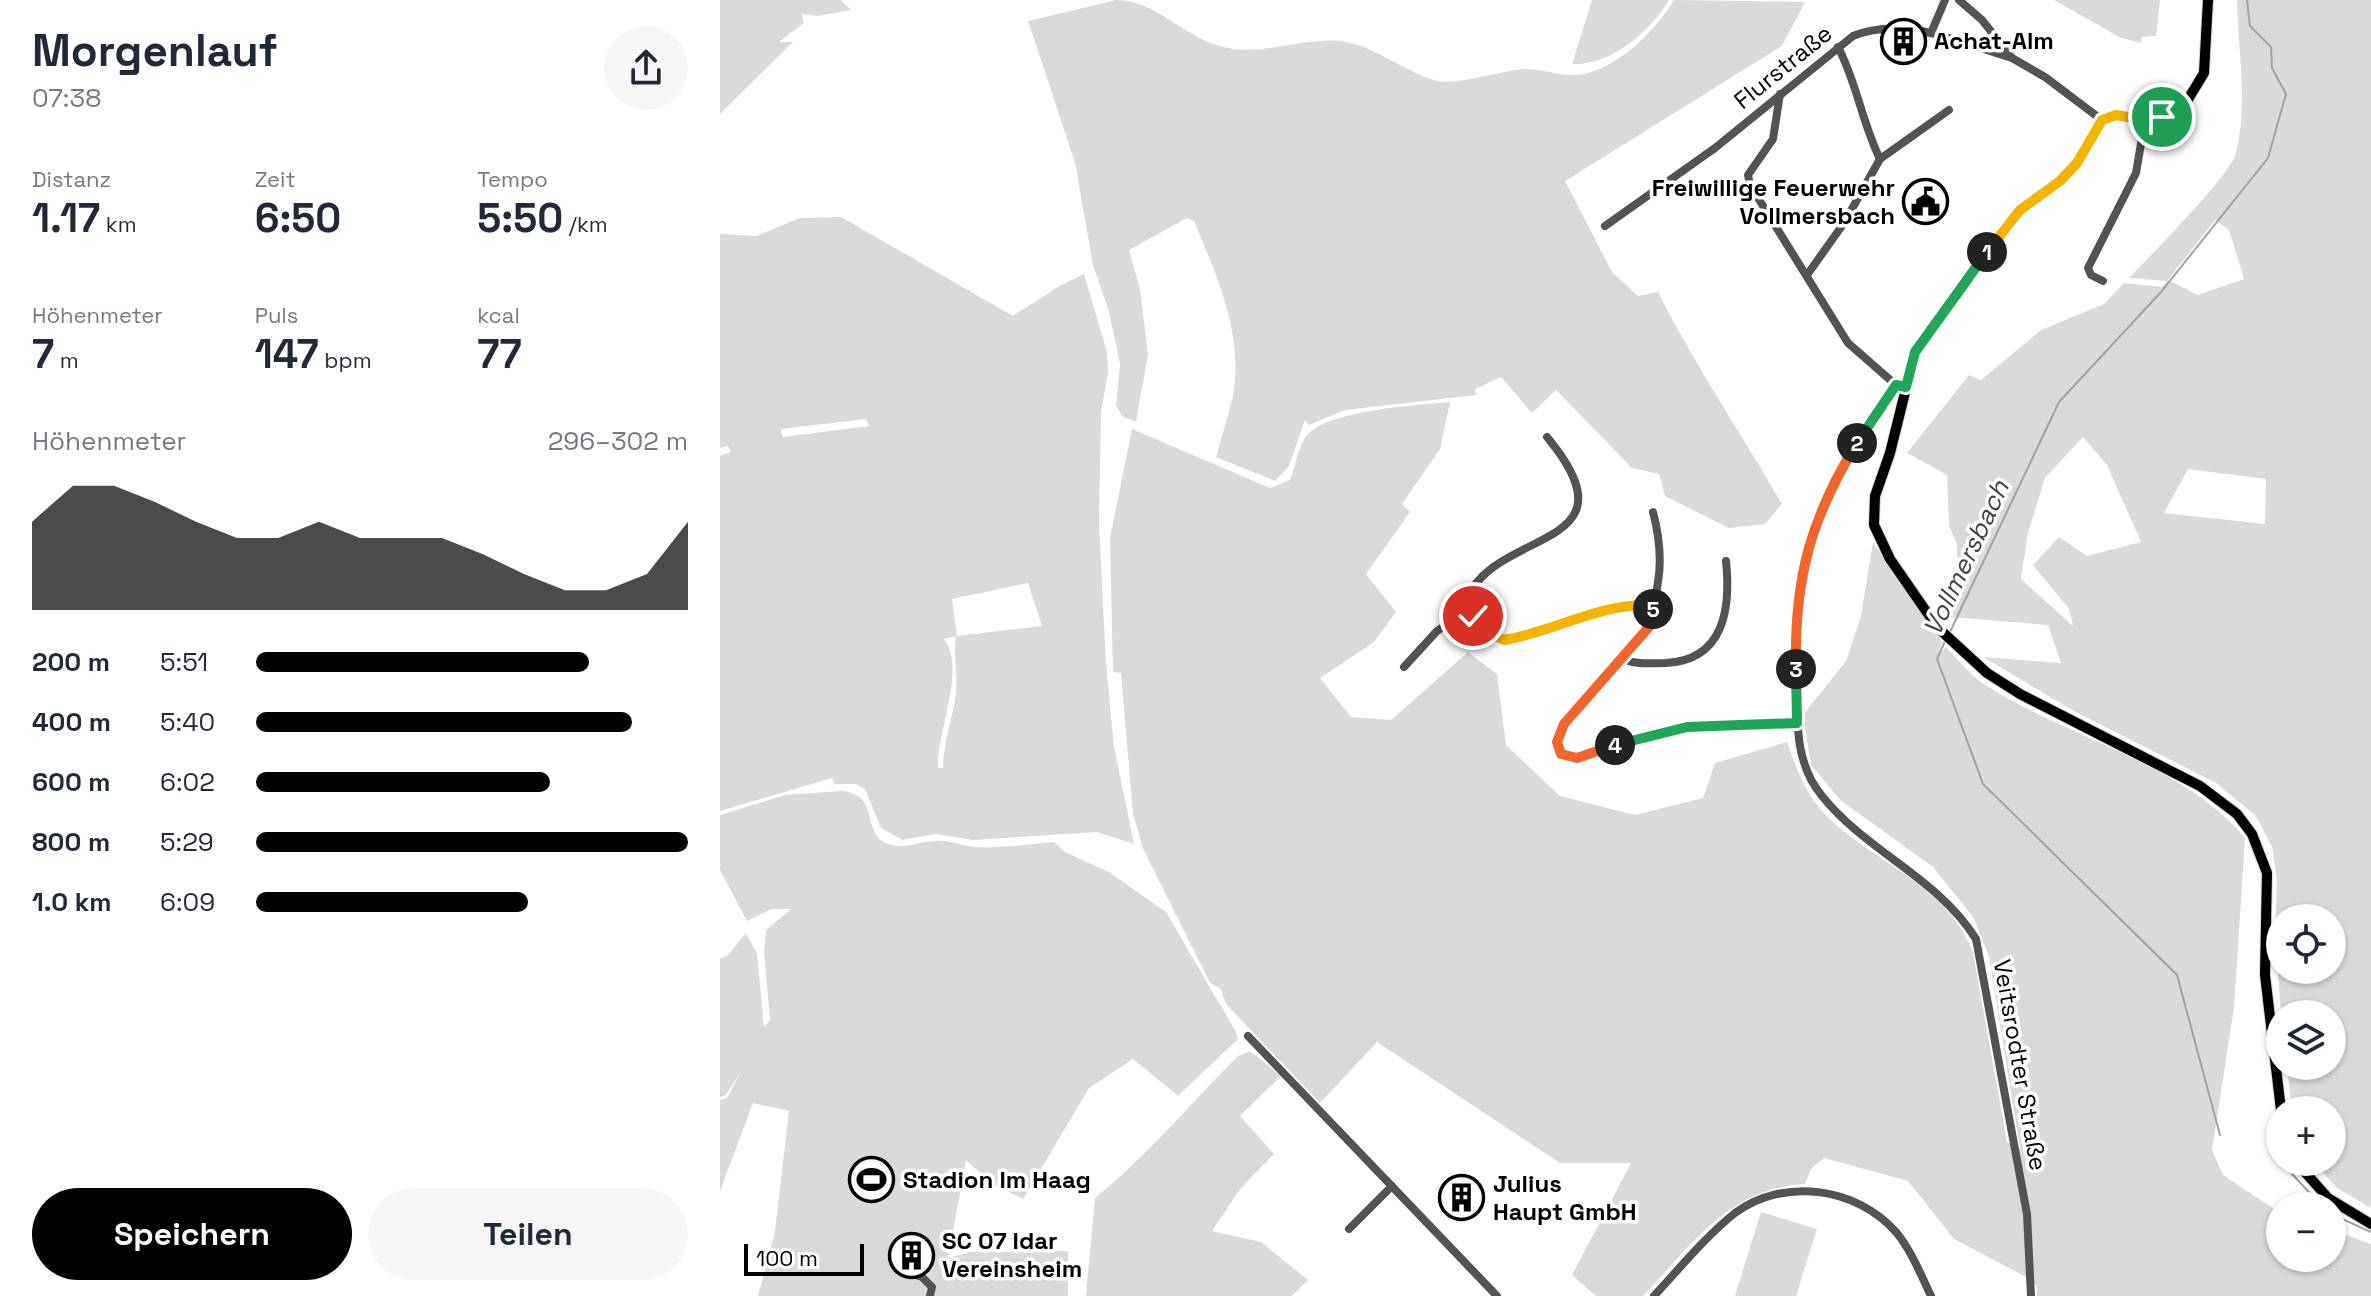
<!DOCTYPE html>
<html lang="de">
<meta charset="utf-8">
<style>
body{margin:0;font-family:"Space Grotesk",sans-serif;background:#f6f6f7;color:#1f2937;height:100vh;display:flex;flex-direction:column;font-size:30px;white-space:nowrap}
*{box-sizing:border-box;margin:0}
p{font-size:26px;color:#747a83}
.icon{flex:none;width:44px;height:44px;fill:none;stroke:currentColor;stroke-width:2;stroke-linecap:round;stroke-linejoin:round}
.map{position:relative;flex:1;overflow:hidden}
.drawer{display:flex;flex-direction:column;background:#fff;width:720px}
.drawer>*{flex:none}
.fabs{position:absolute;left:1546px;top:904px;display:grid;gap:16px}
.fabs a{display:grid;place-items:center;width:80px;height:80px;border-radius:50%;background:#fff;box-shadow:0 2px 6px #0004;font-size:40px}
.scale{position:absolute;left:24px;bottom:20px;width:120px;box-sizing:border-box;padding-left:8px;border:4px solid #000;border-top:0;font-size:22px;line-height:28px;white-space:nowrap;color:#000;-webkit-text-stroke:6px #fff;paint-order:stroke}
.pin{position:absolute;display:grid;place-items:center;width:68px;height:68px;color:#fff;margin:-34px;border:4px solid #fff;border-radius:50%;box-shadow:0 2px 8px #0007}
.km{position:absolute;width:40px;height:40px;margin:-20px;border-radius:50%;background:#222;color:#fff;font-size:22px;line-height:40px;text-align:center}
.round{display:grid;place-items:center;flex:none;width:84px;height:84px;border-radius:42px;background:#f6f6f7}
.head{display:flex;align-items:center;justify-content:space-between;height:136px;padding:0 32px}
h1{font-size:44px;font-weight:700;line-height:60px}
.figures{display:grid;grid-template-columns:repeat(3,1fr);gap:12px;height:136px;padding:8px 32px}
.figures div{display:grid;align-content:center}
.figures b{font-size:40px;font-weight:700}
.figures small{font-size:22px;font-weight:400}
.figures p{font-size:22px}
.chart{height:224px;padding:16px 32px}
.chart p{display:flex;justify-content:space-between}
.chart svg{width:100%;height:144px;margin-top:8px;fill:#000;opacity:.7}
.cta{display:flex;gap:16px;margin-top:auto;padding:16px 32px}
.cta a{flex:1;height:92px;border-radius:48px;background:#000;color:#fff;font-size:32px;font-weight:700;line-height:92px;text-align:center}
.cta a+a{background:#f6f6f7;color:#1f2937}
ul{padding:0 32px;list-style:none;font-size:26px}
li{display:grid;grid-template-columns:128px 96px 1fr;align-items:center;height:60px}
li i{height:20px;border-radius:10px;background:#000}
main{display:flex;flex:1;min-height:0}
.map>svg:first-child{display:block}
.green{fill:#dadada;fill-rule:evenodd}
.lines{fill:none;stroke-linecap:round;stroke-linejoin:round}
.stream{stroke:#a1a1a1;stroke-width:2}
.major-casing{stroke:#dbdbdb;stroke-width:12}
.minor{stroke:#535353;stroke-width:8}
.major{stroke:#000;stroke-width:10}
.split-1-casing{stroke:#fff;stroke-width:16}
.split-2-casing{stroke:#fff;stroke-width:16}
.split-3-casing{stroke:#fff;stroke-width:16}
.split-4-casing{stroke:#fff;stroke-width:16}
.split-5-casing{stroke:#fff;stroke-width:16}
.split-6-casing{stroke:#fff;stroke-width:16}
.split-1{stroke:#f5b400;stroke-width:10}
.split-2{stroke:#22a559;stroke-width:10}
.split-3{stroke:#f0652b;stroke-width:10}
.split-4{stroke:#22a559;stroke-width:10}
.split-5{stroke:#f0652b;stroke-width:10}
.split-6{stroke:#f5b400;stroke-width:10}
.labels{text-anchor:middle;stroke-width:7;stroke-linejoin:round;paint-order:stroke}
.poi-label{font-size:24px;font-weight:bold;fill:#000;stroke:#fff;text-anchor:start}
.street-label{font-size:24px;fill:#000;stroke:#fff}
.water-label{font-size:26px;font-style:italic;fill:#424242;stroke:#fff}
</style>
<main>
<section class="drawer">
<div class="head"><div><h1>Morgenlauf</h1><p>07:38</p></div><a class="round"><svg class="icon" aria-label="share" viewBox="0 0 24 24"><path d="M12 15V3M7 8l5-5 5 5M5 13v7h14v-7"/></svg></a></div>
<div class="figures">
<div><p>Distanz</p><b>1.17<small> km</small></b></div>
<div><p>Zeit</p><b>6:50</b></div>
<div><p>Tempo</p><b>5:50<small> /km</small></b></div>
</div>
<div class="figures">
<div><p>Höhenmeter</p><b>7<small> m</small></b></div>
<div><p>Puls</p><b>147<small> bpm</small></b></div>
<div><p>kcal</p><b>77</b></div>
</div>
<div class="chart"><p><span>Höhenmeter</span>296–302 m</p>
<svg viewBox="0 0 160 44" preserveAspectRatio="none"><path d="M0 44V17L10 6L20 6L30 11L40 17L50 22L60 22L70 17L80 22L90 22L100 22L110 27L120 33L130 38L140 38L150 33L160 17V44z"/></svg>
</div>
<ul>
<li><b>200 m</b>5:51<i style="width:77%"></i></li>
<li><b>400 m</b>5:40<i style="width:87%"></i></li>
<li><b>600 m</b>6:02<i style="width:68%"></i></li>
<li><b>800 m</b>5:29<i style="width:100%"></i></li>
<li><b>1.0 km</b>6:09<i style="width:63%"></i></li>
</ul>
<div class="cta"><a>Speichern</a><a>Teilen</a></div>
</section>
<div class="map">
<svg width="1651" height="1296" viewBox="0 0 1651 1296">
<rect width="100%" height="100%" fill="#fff"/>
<g class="green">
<path d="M0 0H121L131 10 97 16 82 14 84 23 59 42H73L0 114Z"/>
<path d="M396 0C436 0 462 36 500 46 539 58 581 37 621 41 656 46 684 72 717 81 733 85 777 73 795 70 818 66 835 76 855 75 893 73 936 31 954 0L1085 2 1062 46 845 181 892 272 918 296 938 292C975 365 1020 432 1062 504L1045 524 1009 528 945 496 939 474 912 468 836 390 812 413 781 377 755 389 756 395 625 410 589 425 585 420 569 466 555 481 496 457C502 435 510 412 514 390 522 330 496 274 474 221L467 218 409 250 420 289 428 354 416 422 402 416 396 405 400 364 389 312 373 265 355 163 308 21Z"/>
<path d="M872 0H949C930 32 890 66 852 64Z"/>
<path d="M1334 0H1440L1436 36 1422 37 1421 43 1401 38Z"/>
<path d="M1517 0H1651V1208L1617 1188 1593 1162H1612V1110H1572L1567 1066H1612V1014H1561L1555 934 1557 880 1552 847 1536 816 1496 783 1352 710 1263 657 1341 663 1328 625 1218 616 1238 593 1237 544 1229 526 1227 475 1187 453 1249 375 1261 380 1321 330 1384 304 1404 283 1442 287 1447 281 1409 278C1428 258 1511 175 1516 153 1528 104 1518 50 1517 0ZM1495 220 1509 230 1524 279 1478 295 1448 280ZM1363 437 1387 465 1421 542 1367 556 1339 537 1313 565 1349 609 1353 626 1301 579 1308 533 1325 478ZM1468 469 1546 479 1545 524 1444 513ZM1612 918V970H1560V918Z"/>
<path d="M121 217 293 316 341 285 364 274 387 352 388 373 381 412 379 523 386 664 394 747 414 844 377 832 253 840 216 834 182 840 161 828 145 789 135 784H114L112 778 0 811V456L11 452 8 446 0 448V234L36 236 80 218ZM146 419 149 426 63 437 61 429ZM308 583 322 626 237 636 232 599ZM236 636C233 654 238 674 236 693 233 719 223 741 223 768H218C216 733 247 669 224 639Z"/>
<path d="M730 402 720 449 682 504 690 512 646 574 676 612 654 642 600 678 631 717 671 720 748 652 777 674 786 745 840 796 915 815 983 798 995 763 1067 742C1077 771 1088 800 1112 821 1161 866 1227 886 1253 952L1287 1142 1300 1148 1269 957 1254 918 1213 867 1120 800 1091 765 1083 715 1126 661 1141 616 1153 542 1222 642 1217 657 1226 647C1237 658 1248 673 1261 682 1341 736 1464 763 1525 838L1514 1008 1492 1150 1503 1175 1560 1213V1258H1612V1230L1651 1244V1296H1317V1286L1308 1278 1234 1239 1188 1181 1104 1158 1091 1169 1085 1184C1007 1189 974 1243 923 1296H876L852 1275 911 1163H840L657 1042 600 1103 506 1004 501 989 490 983 423 849 413 814 401 673 393 672 390 538 412 429 550 488 570 480C575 467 578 449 585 438 602 410 700 405 730 402Z"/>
<path d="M122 791C161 795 141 832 166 843 184 851 198 841 215 841 228 840 240 845 253 847 279 849 308 844 334 842L345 852 389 872 446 912 516 1032 518 1039 458 1096 413 1059 369 1088 303 1199 271 1183 246 1160 228 1258 250 1252 348 1251V1296H38L55 1231 69 1111 33 1103 0 1191V1100L7 1098 21 1071 6 1095 0 1097V959L8 955 26 933 37 954 44 1027 50 1020 44 952 46 930 71 909H51L27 921 0 870V815L65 795Z"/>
<path d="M530 1051 561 1076 520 1116 554 1154 520 1189 492 1231 541 1242 588 1280 572 1296H366L375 1198C427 1156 470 1104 518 1056Z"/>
<path d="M1041 1212 1097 1229 1076 1296H1015Z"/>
</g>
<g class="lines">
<g class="stream">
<path d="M1229 634 1339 402 1441 292 1548 158 1566 94 1552 68 1551 47 1530 26 1527 0"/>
<path d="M1226 639 1217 659 1263 784 1457 975 1500 1135"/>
<path d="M1572 1174 1602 1206"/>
<path d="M1618 1217 1651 1232"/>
</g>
<defs>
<g id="major">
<path d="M1488 0 1484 73 1467 101 1442 117 1425 120 1396 115 1382 120 1357 163 1340 181 1300 210 1195 352 1170 453 1155 496 1154 525 1170 559 1217 627 1267 673 1300 694 1480 786 1517 814 1532 834 1547 873 1545 975 1561 1110"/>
<path d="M1576 1162 1608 1198 1651 1224"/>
</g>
</defs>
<use href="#major" class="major-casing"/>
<g class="minor">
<path d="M1239 0 1262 20 1292 58 1325 77 1382 120"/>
<path d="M1211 33 1225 0"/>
<path d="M1118 47C1137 83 1142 123 1160 159"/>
<path d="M1060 94 1053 139 1028 175 1030 185 1128 343 1176 385"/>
<path d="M885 226 995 148 1133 36C1186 15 1240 43 1292 58"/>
<path d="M1087 275 1124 223 1160 159 1229 110"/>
<path d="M1383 281 1371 275 1368 268 1416 173 1425 120"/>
<path d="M1186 387 1176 385 1168 393C1130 449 1091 510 1080 578 1073 615 1076 654 1077 692 1077 729 1077 766 1102 796 1147 852 1217 877 1256 939L1307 1214 1311 1296"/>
<path d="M827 437C922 552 773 527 746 601 752 621 765 632 784 640L891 608 932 605"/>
<path d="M933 512C939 535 942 558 938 582 936 597 932 605 935 620L844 724 837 748 841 754 857 758 967 727 1077 723"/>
<path d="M903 659C917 665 930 663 946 663 1004 660 1011 609 1006 561"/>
<path d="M684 667 717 631 749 609"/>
<path d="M528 1036 777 1296"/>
<path d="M629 1229 672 1186"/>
<path d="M189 1273 202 1277 212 1287 210 1296"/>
<path d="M934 1296C960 1268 985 1237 1015 1213 1064 1177 1136 1187 1176 1232 1191 1250 1201 1275 1211 1296"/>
</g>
<use href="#major" class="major"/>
</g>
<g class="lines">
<defs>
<path id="split-1" d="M1267 252 1300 210 1340 181 1357 163 1382 120 1396 115 1425 120 1442 117"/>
<path id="split-2" d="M1137 443 1176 385 1186 387 1195 352 1267 252"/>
<path id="split-3" d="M1076 669C1074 580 1090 519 1137 443"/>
<path id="split-4" d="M895 745 967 727 1077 723 1076 669"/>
<path id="split-5" d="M895 745 857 758 841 754 837 742 844 724 935 620 933 609"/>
<path id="split-6" d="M753 616 767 633 784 640C834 632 879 603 932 605L933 609"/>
</defs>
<use href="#split-1" class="split-1-casing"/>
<use href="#split-2" class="split-2-casing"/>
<use href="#split-3" class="split-3-casing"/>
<use href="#split-4" class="split-4-casing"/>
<use href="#split-5" class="split-5-casing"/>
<use href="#split-6" class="split-6-casing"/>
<use href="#split-1" class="split-1"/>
<use href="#split-2" class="split-2"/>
<use href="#split-3" class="split-3"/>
<use href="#split-4" class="split-4"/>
<use href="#split-5" class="split-5"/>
<use href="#split-6" class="split-6"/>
</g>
<defs>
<symbol id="building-ring" viewBox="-11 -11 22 22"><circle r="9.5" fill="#fff" stroke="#000" stroke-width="1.5"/><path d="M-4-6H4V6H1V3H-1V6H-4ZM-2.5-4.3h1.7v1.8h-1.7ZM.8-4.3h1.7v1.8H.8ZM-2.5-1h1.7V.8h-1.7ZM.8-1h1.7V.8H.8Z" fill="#000"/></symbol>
<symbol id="civic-ring" viewBox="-11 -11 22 22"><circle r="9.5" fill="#fff" stroke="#000" stroke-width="1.5"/><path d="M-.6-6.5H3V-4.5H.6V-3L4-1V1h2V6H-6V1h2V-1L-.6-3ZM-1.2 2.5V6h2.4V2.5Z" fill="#000"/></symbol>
<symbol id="stadium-ring" viewBox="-11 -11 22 22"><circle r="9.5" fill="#fff" stroke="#000" stroke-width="1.5"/><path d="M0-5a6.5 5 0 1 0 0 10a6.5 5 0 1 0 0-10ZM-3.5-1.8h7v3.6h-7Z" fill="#000"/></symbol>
</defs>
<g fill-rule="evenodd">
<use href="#building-ring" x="1158" y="16" width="51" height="51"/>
<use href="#civic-ring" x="1180" y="176" width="51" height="51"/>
<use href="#stadium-ring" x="126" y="1154" width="51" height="51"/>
<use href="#building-ring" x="716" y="1172" width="51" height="51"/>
<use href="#building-ring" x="166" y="1230" width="51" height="51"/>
</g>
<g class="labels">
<g class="poi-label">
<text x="1214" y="49">Achat-Alm</text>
<text x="1175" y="196" text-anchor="end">Freiwillige Feuerwehr<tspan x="1175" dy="28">Vollmersbach</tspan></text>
<text x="183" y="1188">Stadion Im Haag</text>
<text x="773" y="1192">Julius<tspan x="773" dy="28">Haupt GmbH</tspan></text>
<text x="222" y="1249">SC 07 Idar<tspan x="222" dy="28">Vereinsheim</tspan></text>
</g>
<g class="street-label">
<text transform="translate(1063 67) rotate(-39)" y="8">Flurstraße</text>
<text transform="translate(1300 1065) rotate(80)" y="8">Veitsrodter Straße</text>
</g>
<g class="water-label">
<text transform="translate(1246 558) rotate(-65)" y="9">Vollmersbach</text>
</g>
</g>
</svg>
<div class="fabs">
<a><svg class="icon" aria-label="locate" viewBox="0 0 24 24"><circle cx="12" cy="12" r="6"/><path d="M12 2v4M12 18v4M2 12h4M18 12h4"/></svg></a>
<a><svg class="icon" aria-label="layers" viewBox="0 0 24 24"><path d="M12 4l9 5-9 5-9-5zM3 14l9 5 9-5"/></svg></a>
<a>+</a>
<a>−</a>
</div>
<div class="scale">100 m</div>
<div class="pin" style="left:1442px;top:117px;background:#1e9e55"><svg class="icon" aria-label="arrive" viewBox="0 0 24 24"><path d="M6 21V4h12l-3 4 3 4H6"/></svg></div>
<div class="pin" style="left:753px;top:616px;background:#d93025"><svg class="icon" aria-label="check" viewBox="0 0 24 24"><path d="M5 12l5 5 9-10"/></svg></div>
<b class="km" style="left:1267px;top:252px">1</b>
<b class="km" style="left:1137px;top:443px">2</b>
<b class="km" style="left:1076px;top:669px">3</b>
<b class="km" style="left:895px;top:745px">4</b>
<b class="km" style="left:933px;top:609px">5</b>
</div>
</main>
